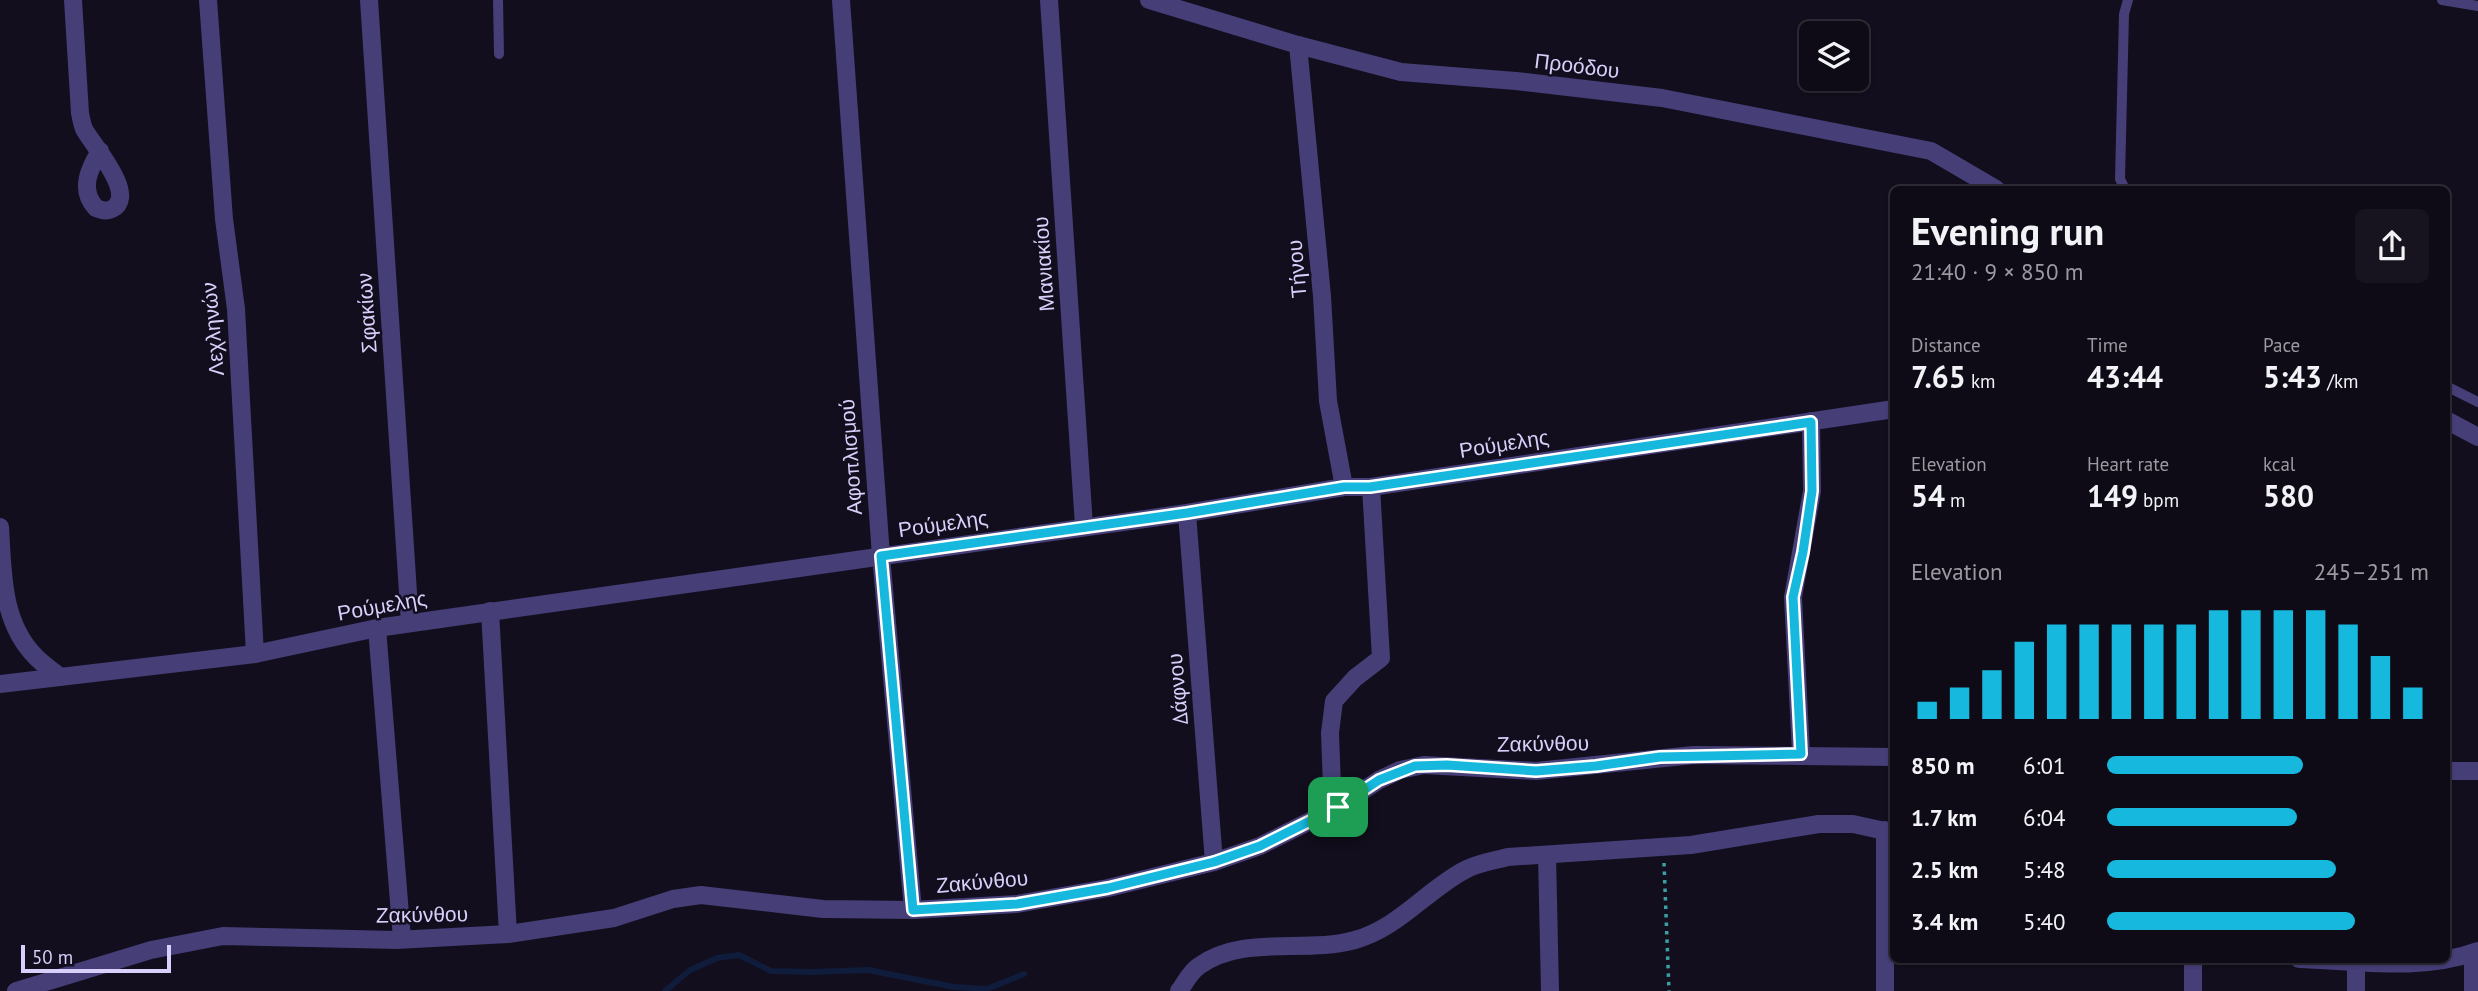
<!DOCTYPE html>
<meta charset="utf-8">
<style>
body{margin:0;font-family:"PT Sans",sans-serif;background:#17131f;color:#f1f3f6;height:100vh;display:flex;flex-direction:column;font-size:26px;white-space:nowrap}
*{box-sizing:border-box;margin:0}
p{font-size:23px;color:#9b9aa1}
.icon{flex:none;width:38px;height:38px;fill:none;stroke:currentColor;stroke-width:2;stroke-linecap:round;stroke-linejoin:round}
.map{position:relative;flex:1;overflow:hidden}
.panel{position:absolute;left:1890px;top:186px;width:560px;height:777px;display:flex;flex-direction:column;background:#0e0a16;border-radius:10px;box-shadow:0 2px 5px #0004,0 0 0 2px #2e2b35}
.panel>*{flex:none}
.buttons{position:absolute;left:1799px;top:21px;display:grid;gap:14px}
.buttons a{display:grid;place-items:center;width:70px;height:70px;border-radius:10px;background:#0e0a16;box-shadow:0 2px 5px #0004,0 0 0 2px #2e2b35;font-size:35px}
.scale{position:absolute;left:21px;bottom:18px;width:150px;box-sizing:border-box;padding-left:7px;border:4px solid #d8cffa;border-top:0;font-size:19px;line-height:24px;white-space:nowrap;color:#d8cffa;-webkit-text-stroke:5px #120e1d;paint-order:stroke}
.pin{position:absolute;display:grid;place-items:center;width:60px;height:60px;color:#fff;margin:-30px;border-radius:14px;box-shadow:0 4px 10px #0006}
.round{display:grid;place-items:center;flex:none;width:74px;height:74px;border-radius:10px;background:#17131f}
.headline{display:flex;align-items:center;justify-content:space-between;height:119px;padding:0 21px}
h1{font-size:38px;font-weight:600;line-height:52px}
.figures{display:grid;grid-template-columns:repeat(3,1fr);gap:10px;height:119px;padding:7px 21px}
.figures div{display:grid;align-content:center}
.figures b{font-size:30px;font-weight:600}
.figures small{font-size:19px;font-weight:400}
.figures p{font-size:19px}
.chart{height:196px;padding:14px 21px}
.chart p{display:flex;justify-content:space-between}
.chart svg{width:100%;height:126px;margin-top:7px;stroke:#17b8de;stroke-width:6}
ul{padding:0 21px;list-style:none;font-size:23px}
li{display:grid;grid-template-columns:112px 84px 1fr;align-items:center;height:52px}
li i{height:18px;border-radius:9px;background:#17b8de}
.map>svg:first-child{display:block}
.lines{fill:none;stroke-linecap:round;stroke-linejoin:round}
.stream{stroke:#0f1c3b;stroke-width:6}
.path{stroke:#39a0a4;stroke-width:3.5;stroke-dasharray:3.5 5;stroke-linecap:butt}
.service{stroke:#453e77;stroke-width:10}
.minor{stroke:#453e77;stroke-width:18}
.tertiary{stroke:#453e77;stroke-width:18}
.route-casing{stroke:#fff;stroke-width:14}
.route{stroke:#17b8de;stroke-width:9}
.labels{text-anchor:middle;stroke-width:5;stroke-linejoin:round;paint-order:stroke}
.street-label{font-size:21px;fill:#d8cffa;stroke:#120e1d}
</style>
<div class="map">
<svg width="2478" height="991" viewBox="0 0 2478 991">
<rect width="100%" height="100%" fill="#120e1d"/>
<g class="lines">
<path class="stream" d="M665 991 690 970 717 958 739 955 771 971 811 972 868 970 954 987 987 989 1024 974"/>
<path class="path" d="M1664 863 1669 991"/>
<g class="service">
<path d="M498 0 499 54"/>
<path d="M2442 0 2478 6"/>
<path d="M2125 189 2120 179 2124 14 2128 0"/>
<path d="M2446 386 2478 402"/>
</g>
<g class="minor">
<path d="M73 0 80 113C81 118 82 124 84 129 91 143 139 196 112 209 106 212 102 210 96 208 79 190 89 169 100 151"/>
<path d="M208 0 224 219 236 309 255 654"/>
<path d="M369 0 410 623"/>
<path d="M841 0 881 556 913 910"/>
<path d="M1049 0 1084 526"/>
<path d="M1149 0 1298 45 1401 72 1516 81 1662 98 1931 151 1996 189"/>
<path d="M1298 45 1322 296 1328 401 1344 487"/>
<path d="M1187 513 1214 862"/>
<path d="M0 527C3 572 1 621 35 656 42 664 52 670 60 677"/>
<path d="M490 611 508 934"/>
<path d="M377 628 402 939"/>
<path d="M1801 754 1793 597 1812 491 1811 421"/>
<path d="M2446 771H2478"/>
<path d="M1338 807 1332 786 1330 733 1334 701 1355 678 1381 658 1371 487"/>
<path d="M1885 830V991"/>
<path d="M1547 855 1550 991"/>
<path d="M2473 953V991"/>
<path d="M2193 959V991"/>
<path d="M2299 959C2357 961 2422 972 2478 951"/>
<path d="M16 991 151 950 223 936 396 940 508 934 614 918 673 899 701 895 823 909 913 910 1017 904 1108 888 1214 862 1260 846 1338 807 1379 780 1400 770 1424 765 1536 771 1694 755 1894 757"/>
<path d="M1179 991C1185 983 1190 972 1199 966 1243 934 1305 954 1355 940 1398 928 1425 892 1463 871 1477 863 1493 861 1508 857L1691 845 1819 824H1853L1894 833"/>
<path d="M2356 991V961"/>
</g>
<g class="tertiary">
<path d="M2446 420 2478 437"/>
<path d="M0 684 255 654 377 628 1187 513 1344 487H1371L1894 409"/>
</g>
</g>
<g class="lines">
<defs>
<path id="route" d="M1811 422 1812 491 1803 552 1793 597 1801 754 1660 757 1596 766 1536 771 1447 765 1415 766 1379 780 1338 807 1260 846 1214 862 1108 888 1017 904 913 910 881 556 1187 513 1344 487H1370Z"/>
</defs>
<use href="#route" class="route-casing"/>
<use href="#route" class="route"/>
</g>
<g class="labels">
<g class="street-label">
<text transform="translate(1577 66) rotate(7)" y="7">Προόδου</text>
<text transform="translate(1044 264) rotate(-94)" y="7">Μανιακίου</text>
<text transform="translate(1297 269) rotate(-95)" y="7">Τήνου</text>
<text transform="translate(367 313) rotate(-94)" y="7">Σφακίων</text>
<text transform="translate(213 329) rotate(-95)" y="7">Λεχληνών</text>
<text transform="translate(1504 444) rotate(-9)" y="7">Ρούμελης</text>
<text transform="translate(851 457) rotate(-94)" y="7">Αφοπλισμού</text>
<text transform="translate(943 524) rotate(-8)" y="7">Ρούμελης</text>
<text transform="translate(382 606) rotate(-10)" y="7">Ρούμελης</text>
<text transform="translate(1178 689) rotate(-95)" y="7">Δάφνου</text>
<text transform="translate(1543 744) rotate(-1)" y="7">Ζακύνθου</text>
<text transform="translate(982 882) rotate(-5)" y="7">Ζακύνθου</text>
<text transform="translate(422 915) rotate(-1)" y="7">Ζακύνθου</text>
</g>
</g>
</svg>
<div class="buttons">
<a><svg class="icon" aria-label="layers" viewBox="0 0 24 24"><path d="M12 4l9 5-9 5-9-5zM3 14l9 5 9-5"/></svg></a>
</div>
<div class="scale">50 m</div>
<div class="pin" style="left:1338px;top:807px;background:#1e9e55"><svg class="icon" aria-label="arrive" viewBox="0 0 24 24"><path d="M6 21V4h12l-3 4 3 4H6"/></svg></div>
<section class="panel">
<div class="headline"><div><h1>Evening run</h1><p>21:40 · 9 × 850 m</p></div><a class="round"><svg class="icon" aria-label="share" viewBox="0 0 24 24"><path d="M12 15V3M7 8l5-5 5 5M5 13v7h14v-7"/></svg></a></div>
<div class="figures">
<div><p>Distance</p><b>7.65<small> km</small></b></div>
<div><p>Time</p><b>43:44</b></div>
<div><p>Pace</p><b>5:43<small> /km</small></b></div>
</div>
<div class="figures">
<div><p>Elevation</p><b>54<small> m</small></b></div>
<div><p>Heart rate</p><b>149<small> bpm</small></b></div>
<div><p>kcal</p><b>580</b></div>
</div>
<div class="chart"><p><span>Elevation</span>245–251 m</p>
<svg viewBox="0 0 160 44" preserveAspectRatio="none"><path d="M5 44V38M15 44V33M25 44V27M35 44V17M45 44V11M55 44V11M65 44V11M75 44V11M85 44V11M95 44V6M105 44V6M115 44V6M125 44V6M135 44V11M145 44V22M155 44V33"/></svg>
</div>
<ul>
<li><b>850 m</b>6:01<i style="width:61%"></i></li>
<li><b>1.7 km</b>6:04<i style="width:59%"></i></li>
<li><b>2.5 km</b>5:48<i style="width:71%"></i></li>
<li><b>3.4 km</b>5:40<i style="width:77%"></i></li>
</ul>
</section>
</div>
